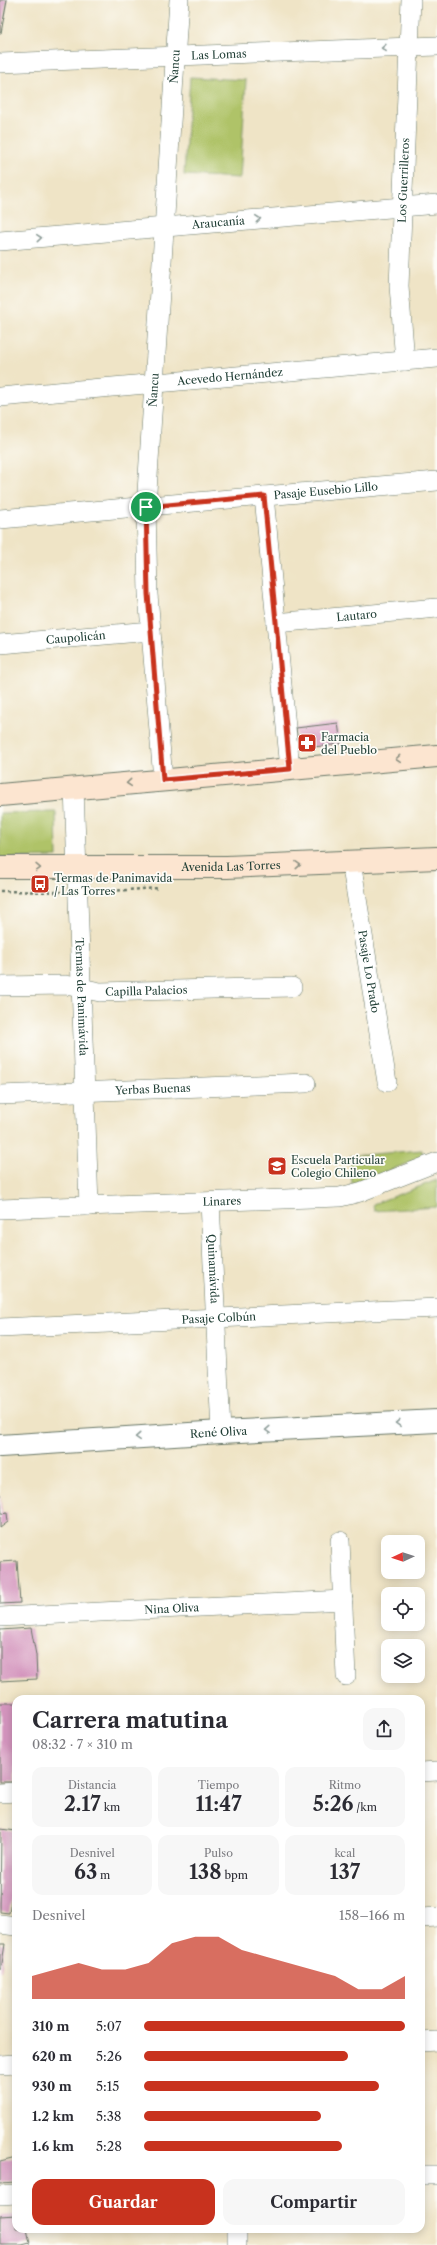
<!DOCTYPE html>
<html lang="es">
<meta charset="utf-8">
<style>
body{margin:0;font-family:"Libre Caslon Text",serif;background:#f7f7f7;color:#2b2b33;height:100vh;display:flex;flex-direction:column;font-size:15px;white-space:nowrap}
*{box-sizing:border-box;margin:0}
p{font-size:13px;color:#7c7c81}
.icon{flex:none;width:22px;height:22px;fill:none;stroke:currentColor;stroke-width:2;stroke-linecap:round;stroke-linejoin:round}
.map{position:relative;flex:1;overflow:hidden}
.panel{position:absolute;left:12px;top:1695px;width:413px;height:538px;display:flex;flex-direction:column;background:#fff;border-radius:12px;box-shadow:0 2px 10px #0003}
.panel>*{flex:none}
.needle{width:26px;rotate:267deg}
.buttons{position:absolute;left:381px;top:1535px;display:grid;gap:8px}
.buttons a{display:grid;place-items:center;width:44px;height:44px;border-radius:8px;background:#fff;box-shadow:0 2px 10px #0003;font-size:20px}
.pin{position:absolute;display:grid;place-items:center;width:34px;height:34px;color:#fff;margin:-17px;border:2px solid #fff;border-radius:50%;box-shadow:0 1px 4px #0007}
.round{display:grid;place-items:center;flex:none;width:42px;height:42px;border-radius:12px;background:#f7f7f7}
.overview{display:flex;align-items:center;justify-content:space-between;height:68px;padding:0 20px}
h1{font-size:22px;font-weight:800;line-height:30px}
.figures{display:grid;grid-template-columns:repeat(3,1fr);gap:6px;height:68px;padding:4px 20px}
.figures div{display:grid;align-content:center;border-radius:10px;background:#f7f7f7;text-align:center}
.figures b{font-size:20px;font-weight:800}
.figures small{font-size:11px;font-weight:400}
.figures p{font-size:11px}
.chart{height:112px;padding:8px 20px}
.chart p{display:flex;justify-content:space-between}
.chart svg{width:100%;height:72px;margin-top:4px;fill:#c8321e;opacity:.7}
.button{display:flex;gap:8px;margin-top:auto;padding:8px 20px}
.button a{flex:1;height:46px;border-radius:12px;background:#c8321e;color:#fff;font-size:16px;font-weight:800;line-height:46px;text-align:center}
.button a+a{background:#f7f7f7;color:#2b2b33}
ul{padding:0 20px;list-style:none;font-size:13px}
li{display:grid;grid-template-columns:64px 48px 1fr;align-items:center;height:30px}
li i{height:10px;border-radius:5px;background:#c8321e}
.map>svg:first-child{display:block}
.green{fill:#afc367;stroke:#67804e}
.building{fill:#d495be}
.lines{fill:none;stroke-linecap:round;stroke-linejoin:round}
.minor-casing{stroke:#687767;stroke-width:20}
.tertiary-casing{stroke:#687767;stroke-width:24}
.secondary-casing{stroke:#687767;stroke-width:24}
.path{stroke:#687767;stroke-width:2.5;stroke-dasharray:3 3;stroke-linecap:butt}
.minor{stroke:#fff;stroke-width:19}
.tertiary{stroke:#fff;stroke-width:22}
.secondary{stroke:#fce5d0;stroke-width:22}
.oneway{stroke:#8f9e9a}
.oneway2{stroke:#8e9182}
.route-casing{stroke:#fff;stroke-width:8}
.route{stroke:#c8321e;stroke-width:5}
.labels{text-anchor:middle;stroke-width:3.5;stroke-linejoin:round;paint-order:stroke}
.street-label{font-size:11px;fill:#1f3d34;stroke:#fdfcf7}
.poi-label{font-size:11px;fill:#1f3d34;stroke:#fdfcf7;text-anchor:start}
</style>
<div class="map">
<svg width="437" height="2245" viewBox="0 0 437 2245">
<rect width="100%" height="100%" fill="#fdfcf7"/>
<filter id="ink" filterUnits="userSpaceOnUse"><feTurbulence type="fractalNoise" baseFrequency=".025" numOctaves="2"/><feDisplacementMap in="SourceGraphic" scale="8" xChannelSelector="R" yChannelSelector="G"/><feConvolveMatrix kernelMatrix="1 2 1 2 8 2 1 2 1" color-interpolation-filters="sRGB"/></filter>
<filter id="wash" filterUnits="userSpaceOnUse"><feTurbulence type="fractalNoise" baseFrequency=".012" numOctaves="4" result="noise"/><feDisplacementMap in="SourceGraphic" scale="16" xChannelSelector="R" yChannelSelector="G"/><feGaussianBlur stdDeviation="0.9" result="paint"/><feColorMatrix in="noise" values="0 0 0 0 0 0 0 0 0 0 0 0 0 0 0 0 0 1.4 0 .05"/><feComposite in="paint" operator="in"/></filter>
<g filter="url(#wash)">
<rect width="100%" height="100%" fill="#efe4c6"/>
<g class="green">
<path d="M190 77 246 80 240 178 184 175Z"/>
<path d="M56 812 57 857 0 858V813Z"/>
<path d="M422 1150 423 1158 352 1184 350 1156Z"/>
<path d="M437 1180V1207L374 1211 373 1204Z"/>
</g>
<g id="blocks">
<g class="building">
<path d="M0 0H7L1 33H0Z"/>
<path d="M338 723 341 744 304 748 298 742 296 728Z"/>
<path d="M0 1494 2 1514 7 1513 8 1522 0 1528Z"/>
<path d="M17 1561 20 1603 0 1604V1562Z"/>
<path d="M31 1628 36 1655 37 1679 0 1681V1630Z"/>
<rect x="0" y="1703" width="16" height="79"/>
<path d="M1 1829 16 1831V1872L9 1913 0 1912Z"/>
<path d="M0 1944H5L1 1970H0Z"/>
<path d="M16 2157V2182L0 2183V2161Z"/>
<path d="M16 2215V2229H27L30 2243 22 2245H0V2216Z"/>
</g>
</g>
</g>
<g filter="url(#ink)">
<use href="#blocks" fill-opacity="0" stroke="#687767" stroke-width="1"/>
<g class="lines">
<defs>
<g id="minor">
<path id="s1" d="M0 63 437 46"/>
<path id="s2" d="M0 241 437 204"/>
<path id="s3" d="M405 361 399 286 411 0"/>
<path id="s4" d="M0 397 437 358"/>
<path d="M264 496 290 769"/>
<path id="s5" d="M0 519 437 481"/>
<path id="s6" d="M276 623 437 608"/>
<path id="s7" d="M0 644 151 631"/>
<path id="s8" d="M163 780 148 594 146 507 179 0"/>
<path id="s9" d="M74 788 89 1206"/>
<path id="s10" d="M351 862 387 1082"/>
<path id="s11" d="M0 986 66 985 100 992 292 987"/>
<path id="s12" d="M0 1095 306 1083"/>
<path id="s13" d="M210 1202 221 1432"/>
<path id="s14" d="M0 1209 340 1197 360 1192 437 1162"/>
<path id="s15" d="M0 1328 437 1308"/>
<path d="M340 1541 346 1676"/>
<path id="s16" d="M0 1617 343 1600"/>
<path d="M421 1772 437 1771"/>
<path d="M0 1793 16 1792"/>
<path d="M421 1918 437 1917"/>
<path d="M0 1924 16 1926"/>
<path d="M421 2042 437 2041"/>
<path d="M0 2065 16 2064"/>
<path d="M421 2175H437"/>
<path d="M0 2195 16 2194"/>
<path d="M237 2229V2245"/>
</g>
<g id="tertiary">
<path id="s17" d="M0 1446 221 1432 437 1421"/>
</g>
<g id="secondary">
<path d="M0 795 437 756"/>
<path id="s18" d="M0 867H227L437 858"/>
</g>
</defs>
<use href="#minor" class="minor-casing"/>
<use href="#tertiary" class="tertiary-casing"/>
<use href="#secondary" class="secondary-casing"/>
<g class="path">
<path d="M0 891 61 892"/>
<path d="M94 892 159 888"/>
</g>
<use href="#minor" class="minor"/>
<use href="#tertiary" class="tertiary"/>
<use href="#secondary" class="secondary"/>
</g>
<defs><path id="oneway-chevron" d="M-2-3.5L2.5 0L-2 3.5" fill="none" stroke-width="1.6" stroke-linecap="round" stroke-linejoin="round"/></defs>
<g class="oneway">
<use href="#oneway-chevron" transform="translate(384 48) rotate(178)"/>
<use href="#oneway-chevron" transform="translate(258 219) rotate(-5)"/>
<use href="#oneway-chevron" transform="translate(39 238) rotate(-5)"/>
<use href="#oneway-chevron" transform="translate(398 1423) rotate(177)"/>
<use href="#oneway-chevron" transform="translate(268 1430) rotate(177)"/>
<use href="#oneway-chevron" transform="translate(138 1437) rotate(176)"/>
</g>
<g class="oneway2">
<use href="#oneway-chevron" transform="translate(398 759) rotate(175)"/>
<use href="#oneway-chevron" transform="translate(129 783) rotate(175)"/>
<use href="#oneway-chevron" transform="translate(298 865) rotate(-3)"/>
<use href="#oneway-chevron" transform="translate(38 868) rotate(1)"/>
</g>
</g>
<g class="lines" filter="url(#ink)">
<defs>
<path id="route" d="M264 496 290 769 163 780 148 594 146 507Z"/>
</defs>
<use href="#route" class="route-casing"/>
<use href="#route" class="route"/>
</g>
<defs>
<symbol id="pharmacy-square" viewBox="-11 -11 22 22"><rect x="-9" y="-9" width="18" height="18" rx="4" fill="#c8321e" stroke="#fdfcf7"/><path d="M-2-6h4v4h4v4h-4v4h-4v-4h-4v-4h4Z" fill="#fff"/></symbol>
<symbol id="bus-square" viewBox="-11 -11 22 22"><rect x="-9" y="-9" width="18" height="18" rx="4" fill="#c8321e" stroke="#fdfcf7"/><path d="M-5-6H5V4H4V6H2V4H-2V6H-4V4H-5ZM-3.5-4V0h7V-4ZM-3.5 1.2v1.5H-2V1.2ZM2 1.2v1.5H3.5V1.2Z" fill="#fff"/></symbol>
<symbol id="school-square" viewBox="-11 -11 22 22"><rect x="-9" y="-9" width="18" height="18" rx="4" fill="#c8321e" stroke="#fdfcf7"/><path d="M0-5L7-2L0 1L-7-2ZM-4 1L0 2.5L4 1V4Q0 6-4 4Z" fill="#fff"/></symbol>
</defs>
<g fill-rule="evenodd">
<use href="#pharmacy-square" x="296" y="732" width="22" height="22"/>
<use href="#bus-square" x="29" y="873" width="22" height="22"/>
<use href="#school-square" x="266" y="1155" width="22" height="22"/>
</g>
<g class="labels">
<g class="street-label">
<text dy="4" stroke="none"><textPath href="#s1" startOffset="219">Las Lomas</textPath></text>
<text dy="4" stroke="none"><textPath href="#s8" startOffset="715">Ñancu</textPath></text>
<text dy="4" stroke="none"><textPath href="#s3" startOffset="181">Los Guerrilleros</textPath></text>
<text dy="4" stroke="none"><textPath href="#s2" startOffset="219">Araucanía</textPath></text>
<text dy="4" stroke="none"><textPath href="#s4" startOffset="231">Acevedo Hernández</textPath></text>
<text dy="4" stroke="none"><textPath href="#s8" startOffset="391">Ñancu</textPath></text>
<text dy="4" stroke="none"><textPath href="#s5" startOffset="327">Pasaje Eusebio Lillo</textPath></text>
<text dy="4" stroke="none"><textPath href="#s6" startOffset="81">Lautaro</textPath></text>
<text dy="4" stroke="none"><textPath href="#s7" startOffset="76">Caupolicán</textPath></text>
<text dy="4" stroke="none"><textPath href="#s18" startOffset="231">Avenida Las Torres</textPath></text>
<text dy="4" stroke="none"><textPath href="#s10" startOffset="111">Pasaje Lo Prado</textPath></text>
<text dy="4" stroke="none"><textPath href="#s11" startOffset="147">Capilla Palacios</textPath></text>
<text dy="4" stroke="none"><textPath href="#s9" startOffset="209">Termas de Panimávida</textPath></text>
<text dy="4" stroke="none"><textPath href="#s12" startOffset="153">Yerbas Buenas</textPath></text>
<text dy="4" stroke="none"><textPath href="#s14" startOffset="222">Linares</textPath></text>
<text dy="4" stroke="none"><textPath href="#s13" startOffset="67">Quinamávida</textPath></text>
<text dy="4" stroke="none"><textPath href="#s15" startOffset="219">Pasaje Colbún</textPath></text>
<text dy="4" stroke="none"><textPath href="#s17" startOffset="219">René Oliva</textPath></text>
<text dy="4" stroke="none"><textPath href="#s16" startOffset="172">Nina Oliva</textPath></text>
</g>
<g class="poi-label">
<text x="321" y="741">Farmacia<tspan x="321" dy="13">del Pueblo</tspan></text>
<text x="54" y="882">Termas de Panimavida<tspan x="54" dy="13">/ Las Torres</tspan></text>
<text x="291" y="1164">Escuela Particular<tspan x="291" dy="13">Colegio Chileno</tspan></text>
</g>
</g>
</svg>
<div class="buttons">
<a><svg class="needle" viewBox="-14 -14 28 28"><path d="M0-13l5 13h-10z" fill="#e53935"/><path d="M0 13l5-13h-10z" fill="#7c7c81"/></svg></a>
<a><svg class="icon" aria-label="locate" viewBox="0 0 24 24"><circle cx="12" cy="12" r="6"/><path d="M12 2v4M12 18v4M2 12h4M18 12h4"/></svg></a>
<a><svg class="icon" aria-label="layers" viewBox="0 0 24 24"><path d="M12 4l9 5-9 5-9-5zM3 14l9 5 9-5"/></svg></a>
</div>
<div class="pin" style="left:146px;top:507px;background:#1e9e55"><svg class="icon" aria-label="arrive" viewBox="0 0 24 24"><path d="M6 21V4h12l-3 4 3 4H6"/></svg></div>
<section class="panel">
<div class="overview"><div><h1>Carrera matutina</h1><p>08:32 · 7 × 310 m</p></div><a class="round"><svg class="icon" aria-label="share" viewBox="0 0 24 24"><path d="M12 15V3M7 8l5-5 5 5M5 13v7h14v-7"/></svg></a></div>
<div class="figures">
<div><p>Distancia</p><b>2.17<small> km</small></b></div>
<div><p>Tiempo</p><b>11:47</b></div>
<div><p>Ritmo</p><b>5:26<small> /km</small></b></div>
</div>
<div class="figures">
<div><p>Desnivel</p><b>63<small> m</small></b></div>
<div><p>Pulso</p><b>138<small> bpm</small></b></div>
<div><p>kcal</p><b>137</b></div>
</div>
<div class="chart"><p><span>Desnivel</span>158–166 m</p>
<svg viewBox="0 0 160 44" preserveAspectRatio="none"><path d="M0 44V30L10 26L20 22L30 26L40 26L50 22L60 10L70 6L80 6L90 14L100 18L110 22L120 26L130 30L140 38L150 38L160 30V44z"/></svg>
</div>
<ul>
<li><b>310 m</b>5:07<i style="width:100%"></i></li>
<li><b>620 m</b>5:26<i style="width:78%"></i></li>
<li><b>930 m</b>5:15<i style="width:90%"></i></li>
<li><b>1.2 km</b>5:38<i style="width:68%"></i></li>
<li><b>1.6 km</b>5:28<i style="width:76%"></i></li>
</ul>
<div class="button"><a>Guardar</a><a>Compartir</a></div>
</section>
</div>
